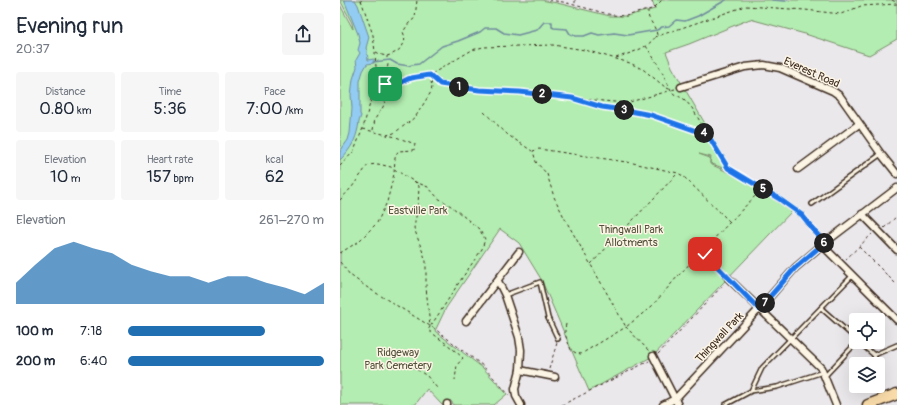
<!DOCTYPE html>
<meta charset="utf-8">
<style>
body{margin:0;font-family:Pangolin,sans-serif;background:#f6f6f7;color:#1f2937;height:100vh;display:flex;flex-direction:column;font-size:15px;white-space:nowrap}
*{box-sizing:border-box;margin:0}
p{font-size:13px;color:#747a83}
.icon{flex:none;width:22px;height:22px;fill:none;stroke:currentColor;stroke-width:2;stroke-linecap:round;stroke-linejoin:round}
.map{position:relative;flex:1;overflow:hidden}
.details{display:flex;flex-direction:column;background:#fff;width:340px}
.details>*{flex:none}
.fabs{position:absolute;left:509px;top:313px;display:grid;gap:8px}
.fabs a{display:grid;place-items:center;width:36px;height:36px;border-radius:4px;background:#fff;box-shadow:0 4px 16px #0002;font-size:20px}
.pin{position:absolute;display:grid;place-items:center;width:34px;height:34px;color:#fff;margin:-17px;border-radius:8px;box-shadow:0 2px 6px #0006}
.km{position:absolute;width:20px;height:20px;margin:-10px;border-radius:50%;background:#222;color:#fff;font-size:11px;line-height:20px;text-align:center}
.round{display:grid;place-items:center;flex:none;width:42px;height:42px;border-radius:4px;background:#f6f6f7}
.head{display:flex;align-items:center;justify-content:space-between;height:68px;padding:0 16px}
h1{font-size:22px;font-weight:600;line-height:30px}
.figures{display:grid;grid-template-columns:repeat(3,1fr);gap:6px;height:68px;padding:4px 16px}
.figures div{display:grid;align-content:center;border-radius:4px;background:#f6f6f7;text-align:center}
.figures b{font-size:17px;font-weight:600}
.figures small{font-size:11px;font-weight:400}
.figures p{font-size:11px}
.chart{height:112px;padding:8px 16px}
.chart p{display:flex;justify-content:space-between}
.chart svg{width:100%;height:72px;margin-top:4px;fill:#1f6fb2;opacity:.7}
ul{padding:0 16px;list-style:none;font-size:13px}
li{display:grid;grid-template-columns:64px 48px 1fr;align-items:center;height:30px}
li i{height:10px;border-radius:5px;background:#1f6fb2}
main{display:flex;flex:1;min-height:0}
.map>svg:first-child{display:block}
.green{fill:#b3edb1;stroke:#778c68}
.water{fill:#93ccf2;stroke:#708b9d}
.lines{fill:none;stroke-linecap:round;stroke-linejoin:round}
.stream{stroke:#708b9d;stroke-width:1.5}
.service-casing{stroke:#3b2a1e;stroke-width:6}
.minor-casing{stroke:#3b2a1e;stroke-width:9}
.primary-casing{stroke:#3b2a1e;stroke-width:13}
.path{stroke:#3b2a1e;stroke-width:1;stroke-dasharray:3 3;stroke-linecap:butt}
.service{stroke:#fcf5e5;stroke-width:3}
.minor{stroke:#fcf5e5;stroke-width:6}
.primary{stroke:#fbddab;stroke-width:10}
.route-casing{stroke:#fff;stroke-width:8}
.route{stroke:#1a73e8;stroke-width:5}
.labels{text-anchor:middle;stroke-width:3;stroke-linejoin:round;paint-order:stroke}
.street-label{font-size:11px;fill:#3b2a1e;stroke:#fcf5e5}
.park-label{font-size:11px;fill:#53513b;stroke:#fcf5e5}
</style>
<main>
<section class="details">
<div class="head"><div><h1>Evening run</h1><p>20:37</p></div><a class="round"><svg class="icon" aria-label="share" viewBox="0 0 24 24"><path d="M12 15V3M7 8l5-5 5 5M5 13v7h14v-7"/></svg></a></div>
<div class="figures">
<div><p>Distance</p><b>0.80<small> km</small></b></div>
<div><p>Time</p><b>5:36</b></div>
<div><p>Pace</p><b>7:00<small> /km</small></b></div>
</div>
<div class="figures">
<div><p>Elevation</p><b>10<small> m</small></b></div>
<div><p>Heart rate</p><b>157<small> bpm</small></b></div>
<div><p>kcal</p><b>62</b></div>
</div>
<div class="chart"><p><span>Elevation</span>261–270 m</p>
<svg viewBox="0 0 160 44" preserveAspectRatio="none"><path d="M0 44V31L10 20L20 10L30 6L40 10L50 13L60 20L70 24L80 27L90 27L100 31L110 27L120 27L130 31L140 34L150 38L160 31V44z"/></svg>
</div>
<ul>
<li><b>100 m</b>7:18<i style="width:70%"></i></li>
<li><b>200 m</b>6:40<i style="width:100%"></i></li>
</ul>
</section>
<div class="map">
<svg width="557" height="405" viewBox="0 0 557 405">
<rect width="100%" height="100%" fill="#ebe8ec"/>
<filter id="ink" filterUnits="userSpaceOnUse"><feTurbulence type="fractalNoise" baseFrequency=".025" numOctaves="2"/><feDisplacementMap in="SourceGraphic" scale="8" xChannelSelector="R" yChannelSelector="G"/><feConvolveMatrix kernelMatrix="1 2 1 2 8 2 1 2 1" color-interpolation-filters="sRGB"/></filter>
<g filter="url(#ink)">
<path class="green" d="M0 0H201L217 3 270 16H286L315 9 312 0H557V39L529 55 465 34 410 19 349 44 326 52 332 67 391 168 390 171 370 163 371 157 359 154 370 158V164L401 178 421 190 452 211 313 356 249 391 201 279 179 243 160 229 106 308 95 331 143 368 167 394 154 405H114L110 400 105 405H102L87 389 75 405H0V149L1 146H0V5L13 29 12 23Z"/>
<path class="water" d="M4 0H15L18 5 29 37 26 48 27 51 28 60 34 59V63L27 64 23 71 20 81V114L21 116C18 122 19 126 17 132 14 144 8 152 0 160V152L3 147 8 140 10 133 12 108 11 95 13 79 17 67 16 60 20 53 18 50 20 43 18 34Z"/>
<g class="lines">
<g class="stream">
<path d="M432 0 445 1 448 0"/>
<path d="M33 62 50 60 57 64 69 66 72 65 79 64 102 46 118 41 140 32 145 28H156L164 33 178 35 197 30 204 22H212V27L214 28 227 29 230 34 236 36H244L252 33 259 35 274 33 288 35 317 30 322 27 329 26 336 20 345 21 358 16 386 0"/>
</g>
<defs>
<g id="service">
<path d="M422 188 438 198 462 215 484 243"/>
<path d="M472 204 541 154"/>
<path d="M365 254 378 267 388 278"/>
<path d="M165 295 200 282 208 318 218 339"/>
<path d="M481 308 516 339"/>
<path d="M519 342 534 355 537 364"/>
<path d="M534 355 557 345"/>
<path d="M538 366 539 370"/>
<path d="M485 376 517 342"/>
<path d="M411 391 422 368 512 276"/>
<path d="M385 405 411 391 437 387 483 372"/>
</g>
<g id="minor">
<path d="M341 87 405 67 424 65 440 68 493 91 500 96 541 154 557 174"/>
<path d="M458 169 519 124"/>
<path d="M522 214 557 250"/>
<path d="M482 245 557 320"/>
<path d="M388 278 481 368 496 405"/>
<path d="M158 281 165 295 179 337 181 350 180 370 175 389 176 396 181 405"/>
<path d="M126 321 179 252"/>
<path d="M313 356 338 405"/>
<path d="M180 370 215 377"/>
<path d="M107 404V405"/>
<path d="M323 405 335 399 419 309 455 268 482 245 557 188"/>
</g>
<path id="primary" d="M528 405 557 394"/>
</defs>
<use href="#service" class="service-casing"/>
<use href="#minor" class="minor-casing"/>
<use href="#primary" class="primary-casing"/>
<g class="path">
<path d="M209 0 223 2 272 15 286 16 315 8 311 0"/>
<path d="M235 0V5"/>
<path d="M552 0 557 3"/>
<path d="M315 7 322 0"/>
<path d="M315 37 406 6 465 10 501 14 521 6 557 4"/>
<path d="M306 46 319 66 331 90 334 94 344 99 352 108 388 168 418 186"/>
<path d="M36 52 42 55 47 56V58"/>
<path d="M47 56C58 53 69 44 63 32L69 23 75 18 77 0"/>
<path d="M276 58C292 52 306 50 317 35 316 28 312 24 309 18 308 16 308 13 308 11"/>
<path d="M91 75 100 84 139 90 180 92 263 101 286 103 329 91"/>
<path d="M35 86 50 88 59 85 69 79 90 75 132 50 143 47 213 45 245 50 290 63 304 70 325 87 331 90 335 89"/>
<path d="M236 99 262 107 290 111 311 115 368 135"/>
<path d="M144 112 168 135 192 151"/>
<path d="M23 129 47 135 54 133 68 123 76 116 91 92 92 87 90 75"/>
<path d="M33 130 35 119 43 107 45 101 44 91 48 64"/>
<path d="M0 166 14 151 23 128 35 86 36 67 35 52 33 35 21 0"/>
<path d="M74 181 79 186 78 206 74 228 86 261V287L90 327 88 330 112 348 123 358 117 365 115 380"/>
<path d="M0 200 12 187 28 165 38 164 51 167 73 181 88 187 98 198 111 206 139 229 145 239 142 249 118 284 106 303 90 327"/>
<path d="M544 228 556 217H557"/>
<path d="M519 247 557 285"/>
<path d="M363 250 419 192"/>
<path d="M361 252 338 276 312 306 286 327 225 219 214 197 207 174 196 162 193 151 199 149 293 163 338 173 343 176 390 222"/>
<path d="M0 253 18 242 37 223 47 202 54 174 55 158 58 151 74 150 75 144 56 137 47 135"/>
<path d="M505 260 532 234"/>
<path d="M0 262 10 275 28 288 95 329 143 366 170 396"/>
<path d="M251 264 337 174"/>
<path d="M226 324 225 329V334L231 350 236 353 241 354 286 327 309 351"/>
<path d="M318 354 384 284"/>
<path d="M67 363 87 376 97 388"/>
<path d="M209 369 217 343"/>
<path d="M222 405 309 361"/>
</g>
<use href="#service" class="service"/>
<use href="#minor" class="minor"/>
<use href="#primary" class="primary"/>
</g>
</g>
<g class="lines" filter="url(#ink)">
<defs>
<path id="route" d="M45 84V88C56 88 59 83 68 79 75 77 83 76 90 75L100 84 139 90 180 92 232 98 262 107 290 111 311 115 368 135 388 168 438 198 462 215 484 243 455 268 419 309 365 254"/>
</defs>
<use href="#route" class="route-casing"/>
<use href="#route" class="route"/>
</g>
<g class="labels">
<g class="street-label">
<text transform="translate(472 72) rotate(24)" y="4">Everest Road</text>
<text transform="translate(379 337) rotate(-47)" y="4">Thingwall Park</text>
</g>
<g class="park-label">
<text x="78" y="214">Eastville Park</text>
<text x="291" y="233">Thingwall Park<tspan x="291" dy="13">Allotments</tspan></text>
<text x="58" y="356">Ridgeway<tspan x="58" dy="13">Park Cemetery</tspan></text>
</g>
</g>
</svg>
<div class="fabs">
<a><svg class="icon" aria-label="locate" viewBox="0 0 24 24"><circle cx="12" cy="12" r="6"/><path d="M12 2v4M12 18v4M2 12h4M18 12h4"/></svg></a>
<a><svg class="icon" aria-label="layers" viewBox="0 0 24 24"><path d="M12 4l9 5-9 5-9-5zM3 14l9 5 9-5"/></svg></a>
</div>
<div class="pin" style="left:45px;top:84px;background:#1e9e55"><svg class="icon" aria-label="arrive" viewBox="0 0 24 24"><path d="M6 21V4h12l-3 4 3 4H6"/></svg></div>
<div class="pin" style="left:365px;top:254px;background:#d93025"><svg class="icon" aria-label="check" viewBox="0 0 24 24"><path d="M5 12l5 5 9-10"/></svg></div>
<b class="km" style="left:119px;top:87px">1</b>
<b class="km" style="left:202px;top:94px">2</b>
<b class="km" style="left:284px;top:110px">3</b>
<b class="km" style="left:364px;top:133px">4</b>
<b class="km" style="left:423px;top:189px">5</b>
<b class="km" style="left:484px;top:243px">6</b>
<b class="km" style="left:425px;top:303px">7</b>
</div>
</main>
